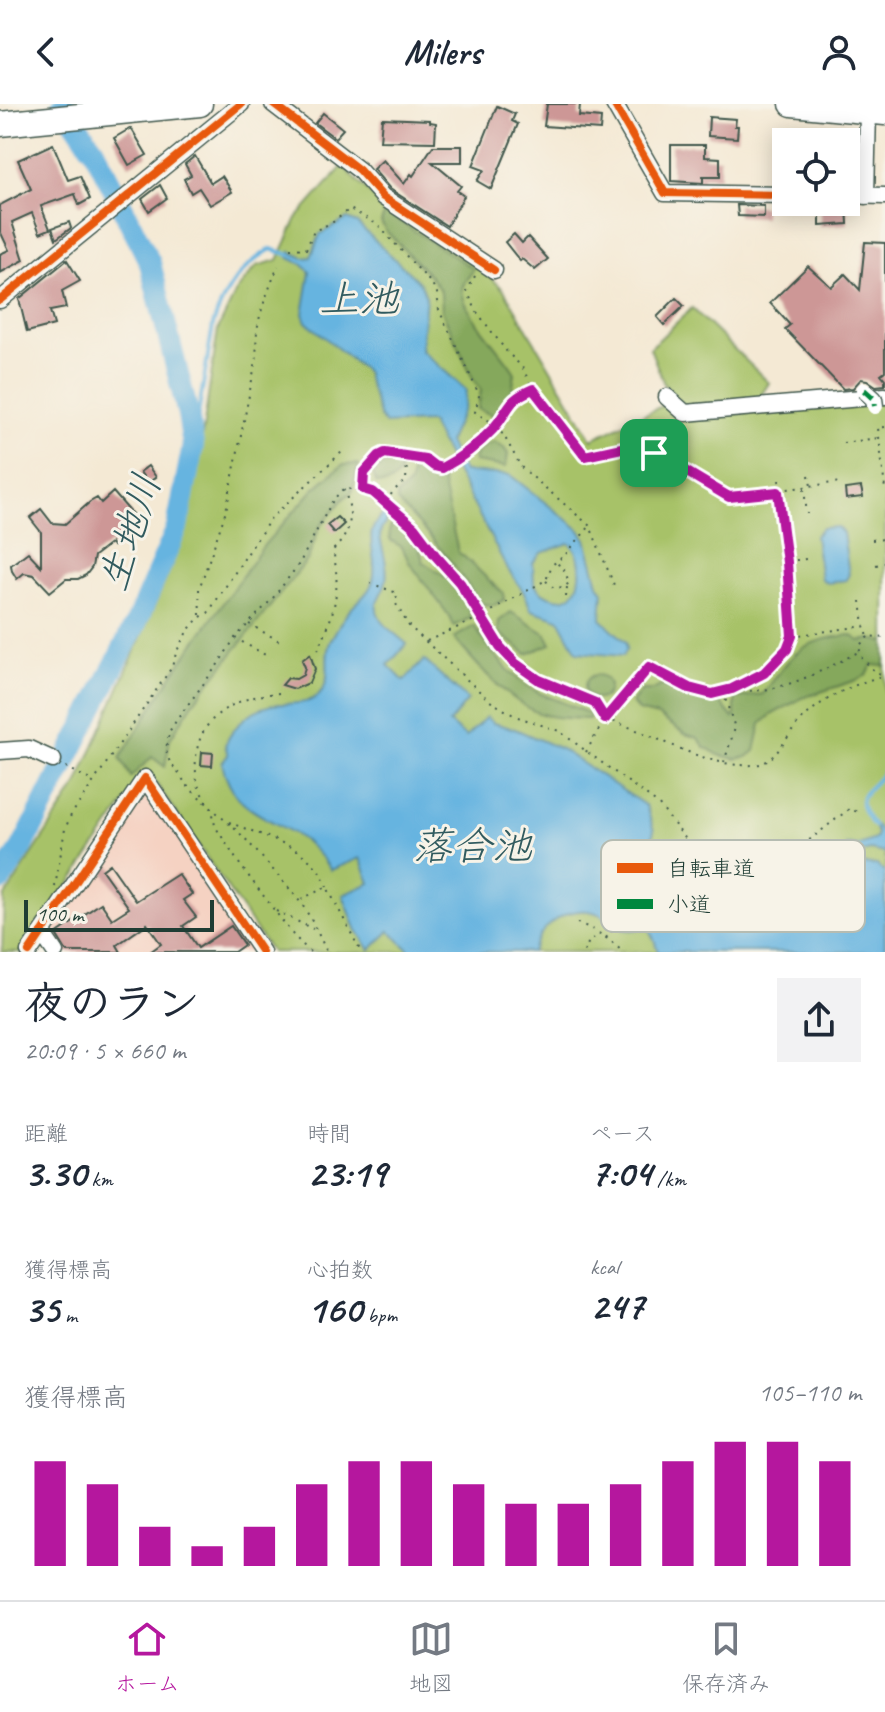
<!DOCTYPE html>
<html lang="ja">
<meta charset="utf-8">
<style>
body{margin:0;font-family:Caveat,"Klee One",sans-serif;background:#f2f2f3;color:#1f2937;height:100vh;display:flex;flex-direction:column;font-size:30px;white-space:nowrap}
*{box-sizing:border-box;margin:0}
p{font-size:26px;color:#747a83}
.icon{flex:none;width:44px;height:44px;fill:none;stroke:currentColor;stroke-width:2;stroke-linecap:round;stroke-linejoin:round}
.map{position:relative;height:848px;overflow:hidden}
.drawer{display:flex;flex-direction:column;background:#fff;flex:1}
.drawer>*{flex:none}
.fabs{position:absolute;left:772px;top:24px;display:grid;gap:16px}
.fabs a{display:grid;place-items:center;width:88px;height:88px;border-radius:0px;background:#fff;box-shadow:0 4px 20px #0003;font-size:40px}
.scale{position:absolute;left:24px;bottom:20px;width:190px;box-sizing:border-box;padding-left:8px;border:4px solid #1f3d34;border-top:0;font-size:22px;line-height:28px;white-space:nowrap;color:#1f3d34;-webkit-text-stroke:6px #f7f3e8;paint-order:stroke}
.pin{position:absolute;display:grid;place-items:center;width:68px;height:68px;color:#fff;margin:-34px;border-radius:16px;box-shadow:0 4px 12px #0006}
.round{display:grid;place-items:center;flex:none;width:84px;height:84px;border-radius:0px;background:#f2f2f3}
.headline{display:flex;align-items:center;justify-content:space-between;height:136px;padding:0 24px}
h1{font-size:44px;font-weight:600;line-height:60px}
.stats{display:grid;grid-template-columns:repeat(3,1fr);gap:12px;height:136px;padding:8px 24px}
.stats div{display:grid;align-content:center}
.stats b{font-size:40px;font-weight:600}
.stats small{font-size:22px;font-weight:400}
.stats p{font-size:22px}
.chart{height:224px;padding:16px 24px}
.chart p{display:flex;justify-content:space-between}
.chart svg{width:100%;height:144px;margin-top:8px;stroke:#b5179e;stroke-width:6}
header{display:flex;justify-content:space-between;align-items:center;height:104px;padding:0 24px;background:#fff;font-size:36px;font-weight:600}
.tabs{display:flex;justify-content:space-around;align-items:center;height:112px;border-top:2px solid #e0e1e3;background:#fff;font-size:22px;color:#747a83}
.tabs a{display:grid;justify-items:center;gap:4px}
.tabs .active{color:#b5179e}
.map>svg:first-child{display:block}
.built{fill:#f5d2c2}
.green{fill:#a7c268;stroke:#63804e;stroke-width:2}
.forest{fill:#85a85c;stroke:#527248;stroke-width:2}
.water{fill:#66b4e0;stroke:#42788a;stroke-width:2;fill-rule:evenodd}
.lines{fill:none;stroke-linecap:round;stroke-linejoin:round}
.stream{stroke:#66b4e0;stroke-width:4}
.river{stroke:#66b4e0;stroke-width:22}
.building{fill:#cd9796}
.minor-casing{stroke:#3f574c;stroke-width:19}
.highway-casing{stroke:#3f574c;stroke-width:27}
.path{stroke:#3f574c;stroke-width:2;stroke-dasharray:2 6;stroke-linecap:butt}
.minor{stroke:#fff;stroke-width:16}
.highway{stroke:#fff;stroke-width:24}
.minor-bridge-casing{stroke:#3f574c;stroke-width:19;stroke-linecap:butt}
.minor-bridge{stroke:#fff;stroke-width:16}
.quiet{stroke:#00873e;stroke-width:6;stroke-dasharray:12 6;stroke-linecap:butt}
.cycleway-casing{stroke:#f7f3e8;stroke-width:13}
.cycleway{stroke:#e8590c;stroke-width:8}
.route-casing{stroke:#fff;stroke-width:16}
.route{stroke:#b5179e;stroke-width:10}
.labels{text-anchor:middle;stroke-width:6;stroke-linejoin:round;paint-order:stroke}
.water-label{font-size:40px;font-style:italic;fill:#315b5f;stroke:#f7f3e8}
.key{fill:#f7f3e8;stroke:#b6bcb2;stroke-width:2}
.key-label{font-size:22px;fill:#1f3d34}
</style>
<header><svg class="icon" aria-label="back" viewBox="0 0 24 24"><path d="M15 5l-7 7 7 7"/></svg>Milers<svg class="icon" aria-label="person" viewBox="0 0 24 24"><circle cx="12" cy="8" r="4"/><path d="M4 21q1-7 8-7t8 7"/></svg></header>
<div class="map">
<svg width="885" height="848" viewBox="0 0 885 848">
<rect width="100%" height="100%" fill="#f7f3e8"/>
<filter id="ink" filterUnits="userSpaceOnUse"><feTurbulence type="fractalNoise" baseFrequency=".0125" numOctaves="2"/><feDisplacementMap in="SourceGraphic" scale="16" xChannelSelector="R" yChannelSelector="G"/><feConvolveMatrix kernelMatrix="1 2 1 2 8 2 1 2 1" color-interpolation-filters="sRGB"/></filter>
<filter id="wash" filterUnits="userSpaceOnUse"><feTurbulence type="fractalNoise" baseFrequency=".006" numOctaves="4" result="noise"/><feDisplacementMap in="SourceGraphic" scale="32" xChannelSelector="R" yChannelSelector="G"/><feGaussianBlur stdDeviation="1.8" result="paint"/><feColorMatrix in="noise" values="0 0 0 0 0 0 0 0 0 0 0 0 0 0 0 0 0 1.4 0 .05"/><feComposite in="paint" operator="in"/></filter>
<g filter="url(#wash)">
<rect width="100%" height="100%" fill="#f4e9d4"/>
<path class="built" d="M144 684 256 848H63L51 829Z"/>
<g class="green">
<path d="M343 62 380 100 484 167 504 186 592 335 664 301 683 313 885 299V848H271L147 666 24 848H2L4 794 77 681 172 461 187 416 196 374 218 225 237 186 257 162 278 156 297 114Z"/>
<path d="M692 204 769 279 758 296 684 302 664 280 650 244Z"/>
</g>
<g class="forest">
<path d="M385 108 474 165C471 170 465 176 463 182 456 203 506 251 515 269L512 288 494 312 478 305 481 286 474 277 442 207 441 188 430 172 385 126 381 118Z"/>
<path d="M494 338 504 344 508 350 506 363 474 358C474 346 484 341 494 338Z"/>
<path d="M391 358 398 361 400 368C393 378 388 382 376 379L373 370 382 361Z"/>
<path d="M359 360 352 388 343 395 319 424 308 455 193 599 170 635 165 663 152 653 131 673 120 654 174 568 264 441 314 385 342 361Z"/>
<path d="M416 361 423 362 442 377 458 448C475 460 487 477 504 489V496L494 501 480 500C456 463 429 428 397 398V391L410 380 412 365Z"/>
<path d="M393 418C411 426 420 439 423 458L449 475 470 505V514L454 522 450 513 409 458 402 443 390 436 389 427Z"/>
<path d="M511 508 546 530 551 540 527 550 498 528 499 517Z"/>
<path d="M474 522C491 547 511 575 539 589 557 597 575 602 591 611L589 615C575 614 559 615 545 611 514 604 474 558 454 534Z"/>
<path d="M851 531 860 537 871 535 885 538V562L872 561 867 571 857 576 802 594 771 611 761 620 755 647 747 653 736 655 719 651 705 643 698 634 685 630 658 612 638 607 632 599 642 586H653L662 581 696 595 720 598 733 614 735 611V594L763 590C793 551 797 536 851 531Z"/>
<circle cx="597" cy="583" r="12"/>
</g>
<g class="water">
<path d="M347 115 357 119 421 180 426 193 421 246 466 286 464 303 448 339 464 368 510 371 579 425 586 435 598 480 603 488 601 515 626 538 627 545 623 552 577 548 559 515 531 506 525 490 507 464 430 318 385 320 380 314 365 267 306 218 303 210 310 168 302 160 289 154 291 148 304 154 311 153 320 130ZM569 439C585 448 587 501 555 494 545 492 540 487 534 480L533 459 541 449Z"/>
<path d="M385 409 389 413 381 426 380 432C382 446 389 463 386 476 385 485 378 492 377 500 374 517 396 530 407 540L388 561 404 577 424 556 468 596 449 619 466 633 486 613 493 619 515 625 561 645 646 702 654 727 640 770 643 780 651 788 663 790 695 783 771 779 833 759 877 761 885 769V848H658L654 835 648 825C640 825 630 827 622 825 615 823 608 815 601 811 573 798 540 819 532 848H407L409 846 390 827 370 846 356 825 343 791 370 779 360 754 331 766C321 752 309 739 295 730 261 710 231 704 222 659L228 651 225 641C235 619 254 602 279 600 294 599 310 601 320 589 334 573 322 553 331 536 335 528 343 514 350 506 360 495 373 486 374 471 377 445 360 430 385 409Z"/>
<path d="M837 423 843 429 849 470 846 476 827 479 821 475 815 432 822 424Z"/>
<path d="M873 719 885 731V749L870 746 856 750 847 741 857 742 875 735 877 730Z"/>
</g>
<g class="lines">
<g class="stream">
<path d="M193 341 213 221C223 189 241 162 271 145L290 151"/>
<path d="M885 646V660"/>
<path d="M874 722C844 685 877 688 885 664"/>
</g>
<path class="river" d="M0 777 22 744 136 519 177 424 193 341 188 310 150 159 94 46 63 0"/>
</g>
<g id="blocks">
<g class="building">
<path d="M547 0H580L579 12 601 14 600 26 544 22Z"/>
<path d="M497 2 515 10 512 17 518 20 491 85 477 77 484 66 473 62Z"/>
<path d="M323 9 343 25 335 34 315 19Z"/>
<path d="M709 13 736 15 735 22H738L737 34 708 32Z"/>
<path d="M382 14 430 16V18L436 19 435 38 380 37Z"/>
<path d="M131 24 147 51 129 61 114 34Z"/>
<path d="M53 40 68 76 80 72 90 95 79 101 75 90 41 102 50 125 40 129 32 109 12 118 24 156 0 169V150L9 146 0 127V101L31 85 18 56Z"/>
<path d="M671 41H705V53L720 54V73H703V79L671 77Z"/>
<path d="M433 42H462V58H432L461 82 457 87 464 92 447 122 390 85 373 65 383 56 404 80 411 70 413 72Z"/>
<path d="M846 46 856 47 855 71H846Z"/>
<path d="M195 52 211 79 222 72 232 88 210 101 199 84 191 89 184 75 191 71 185 60Z"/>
<path d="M160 81 167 94 149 107 142 95Z"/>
<path d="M832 98 847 102 848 120 820 122V103H832Z"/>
<path d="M737 101 764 102V113L738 112Z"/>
<path d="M69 118 71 124 56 135 52 124Z"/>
<path d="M514 130 522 139 528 133 548 155 535 166 522 155 520 157 505 138Z"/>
<path d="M865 138 885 139V267L881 270 885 275V281L876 282 867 276 861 275 853 284 843 285 785 225 790 221 770 199 808 162 831 183 845 170 860 186Z"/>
<path d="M67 156 80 177 62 187 66 204 50 207 54 221 27 228 19 195Z"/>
<path d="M676 194 684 202 664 221 657 213Z"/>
<path d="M148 362 156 373 148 379 140 368Z"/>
<path d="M861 383 863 393 846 395 845 385Z"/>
<path d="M113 388 133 411 126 417 132 424 113 442 111 439 94 452 92 463 86 471 78 475H66L50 488 34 471 24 469 17 475 12 467 11 461 28 448 41 462V428L30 414 41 405 52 419 65 420 90 398 97 394 101 399Z"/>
<path d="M337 413 344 420 334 429 327 421Z"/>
<path d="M310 550 315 565 309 579 295 585 282 581 288 574 296 575 303 571 305 563 302 556Z"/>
<path d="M202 648 213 649 212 662 201 661Z"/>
<path d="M110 760 136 797 178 770 192 790 183 796 196 813 183 822 198 844 231 822 244 841 234 848H150L161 840 147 820 117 841 121 848H67L56 830 101 799 112 815 129 804 102 766Z"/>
</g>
</g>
</g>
<g filter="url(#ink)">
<use href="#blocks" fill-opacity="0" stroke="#3f574c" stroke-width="2"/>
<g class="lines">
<defs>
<g id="minor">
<path d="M273 0 359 66 383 93 494 166"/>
<path d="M614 0 665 89 786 91"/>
<path d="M846 91 885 92"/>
<path d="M866 92 868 7"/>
<path d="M0 196 241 0"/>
<path d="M667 293 685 309 885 292"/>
<path d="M0 647 29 645 53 656"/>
<path d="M42 829 55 848"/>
<path d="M29 848 145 674 262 848"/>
</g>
<g id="highway">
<path d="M792 0 885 9"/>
<path d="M0 20 200 0"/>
</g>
</defs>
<use href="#minor" class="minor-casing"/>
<use href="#highway" class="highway-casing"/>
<g class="path">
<path d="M290 144 306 145 314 127 333 118 350 105 377 120 432 180 437 189 439 206 477 286 479 292 475 308 496 321"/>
<path d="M475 172 467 187 477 208 507 248 522 263 533 285 585 352 640 340 729 393 840 378"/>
<path d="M885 323 878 324 885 385"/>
<path d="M494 325 503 330 521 363 590 422 616 486"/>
<path d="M843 339 878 334"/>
<path d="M655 348 673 319"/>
<path d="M809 371 811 382"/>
<path d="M779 376 781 386"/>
<path d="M363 385 373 388 414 423 435 451 460 479 500 543 515 559 539 576 595 599 605 615C645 626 683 650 720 658 732 661 752 663 763 659 778 652 786 634 796 622 819 595 851 581 885 571"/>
<path d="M804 385 807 410"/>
<path d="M778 389 787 458 792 532 864 522 868 532 885 534"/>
<path d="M387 398 393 387 406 377 407 356"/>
<path d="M872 436 885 435"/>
<path d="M788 457 806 455"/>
<path d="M876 461 885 459"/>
<path d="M546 477 554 484 564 483 569 479 565 467 556 458"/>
<path d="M370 479 397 489 396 500 409 522 490 597 515 612 559 627 658 700 689 739 703 750 737 756 777 749 808 737 849 705 858 708"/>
<path d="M566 493 567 483"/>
<path d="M861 497 864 521"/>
<path d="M200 511 199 485 226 407 257 251C253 219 267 191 278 162"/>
<path d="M249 520 283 539"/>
<path d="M868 533 859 542 861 553 876 569 884 570"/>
<path d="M235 534 269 553"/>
<path d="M427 537 481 513 546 476 552 461 565 451 590 422"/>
<path d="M318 546C335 509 341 486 333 446 353 428 354 407 343 385H363L364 369 379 352 385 349 425 355 434 362 442 364C461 354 478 341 492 325 509 307 507 296 532 286"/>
<path d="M734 585C774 594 824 566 860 547"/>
<path d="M723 588 735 624 724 658"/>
<path d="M279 589C239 592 199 610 196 654 195 666 196 679 202 690 213 710 235 722 249 739 265 757 282 775 297 794 310 810 318 830 327 848"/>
<path d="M586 648 605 615 649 563C668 572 691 590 713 589 746 588 779 562 792 532"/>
<path d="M66 663 92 677"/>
<path d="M229 718C265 734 314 742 327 783"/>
<path d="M55 783 65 725 71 711 172 563C176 545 190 516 208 509L271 414 344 346"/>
<path d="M301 795 327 783 361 848"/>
<path d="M276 807 313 825"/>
<path d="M577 819C589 822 615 838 622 848"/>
<path d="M606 834 672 752 689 739"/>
<path d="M310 848 293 831 238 758 215 722 212 704 189 684 169 656 166 646 169 628 178 614 219 559 235 534 273 494 299 460 333 396 343 385"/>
<path d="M584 848 589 837 597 832"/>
</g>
<use href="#minor" class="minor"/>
<use href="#highway" class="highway"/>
<defs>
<path id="minor-bridge" d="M864 286 874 295 875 302"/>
</defs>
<use href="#minor-bridge" class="minor-bridge-casing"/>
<use href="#minor-bridge" class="minor-bridge"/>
<path class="quiet" d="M864 286 874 295 875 302"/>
<defs>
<g id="cycleway">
<path d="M273 0 359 66 383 93 494 166"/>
<path d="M614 0 665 89 786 91"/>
<path d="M0 196 241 0"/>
<path d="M29 848 145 674 262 848"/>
</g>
</defs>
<use href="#cycleway" class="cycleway-casing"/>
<use href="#cycleway" class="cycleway"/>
</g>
</g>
<g class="lines" filter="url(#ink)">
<defs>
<path id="route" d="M533 285 585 352 640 340 729 393 778 388 787 458 792 532 787 545 764 569 732 585 712 590 689 584 649 563 605 615 595 599 539 576 515 559 500 543 460 479 435 451 414 423 373 388 363 385 364 369 379 352 385 349 425 355 434 362 442 364C461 354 478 341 493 325 511 305 505 297 533 285Z"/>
</defs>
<use href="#route" class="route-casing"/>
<use href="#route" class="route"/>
</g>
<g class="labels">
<g class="water-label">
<text x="359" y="208">上池</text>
<text transform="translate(129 428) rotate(-72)" y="14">生地川</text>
<text x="472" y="755">落合池</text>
</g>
</g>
<rect x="601" y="736" width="264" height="92" rx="12" class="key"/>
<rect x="617" y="759" width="36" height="10" fill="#e8590c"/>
<rect x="617" y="795" width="36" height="10" fill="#00873e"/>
<g class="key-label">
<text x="667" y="772">自転車道</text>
<text x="667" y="808">小道</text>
</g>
</svg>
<div class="fabs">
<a><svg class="icon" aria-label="locate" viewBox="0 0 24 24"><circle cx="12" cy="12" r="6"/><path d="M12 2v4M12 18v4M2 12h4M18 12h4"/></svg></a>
</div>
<div class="scale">100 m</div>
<div class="pin" style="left:654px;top:349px;background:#1e9e55"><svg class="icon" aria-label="arrive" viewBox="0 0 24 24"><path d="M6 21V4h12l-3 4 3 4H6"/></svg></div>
</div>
<section class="drawer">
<div class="headline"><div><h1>夜のラン</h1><p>20:09 · 5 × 660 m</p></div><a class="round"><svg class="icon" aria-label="share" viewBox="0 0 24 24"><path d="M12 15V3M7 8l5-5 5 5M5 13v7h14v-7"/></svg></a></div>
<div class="stats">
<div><p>距離</p><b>3.30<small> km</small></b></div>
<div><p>時間</p><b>23:19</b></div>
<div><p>ペース</p><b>7:04<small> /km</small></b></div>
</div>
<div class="stats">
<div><p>獲得標高</p><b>35<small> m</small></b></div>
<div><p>心拍数</p><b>160<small> bpm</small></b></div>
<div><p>kcal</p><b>247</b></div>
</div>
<div class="chart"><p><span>獲得標高</span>105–110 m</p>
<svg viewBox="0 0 160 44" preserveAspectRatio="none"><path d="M5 44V12M15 44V19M25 44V32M35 44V38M45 44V32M55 44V19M65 44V12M75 44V12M85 44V19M95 44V25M105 44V25M115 44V19M125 44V12M135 44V6M145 44V6M155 44V12"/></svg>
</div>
</section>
<nav class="tabs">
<a class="active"><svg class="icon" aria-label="home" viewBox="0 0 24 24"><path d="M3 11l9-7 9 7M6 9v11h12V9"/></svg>ホーム</a>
<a><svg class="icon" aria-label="map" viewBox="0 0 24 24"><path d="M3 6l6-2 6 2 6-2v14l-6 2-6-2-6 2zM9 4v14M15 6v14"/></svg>地図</a>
<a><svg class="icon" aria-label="saved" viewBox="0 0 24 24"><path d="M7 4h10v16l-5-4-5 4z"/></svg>保存済み</a>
</nav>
